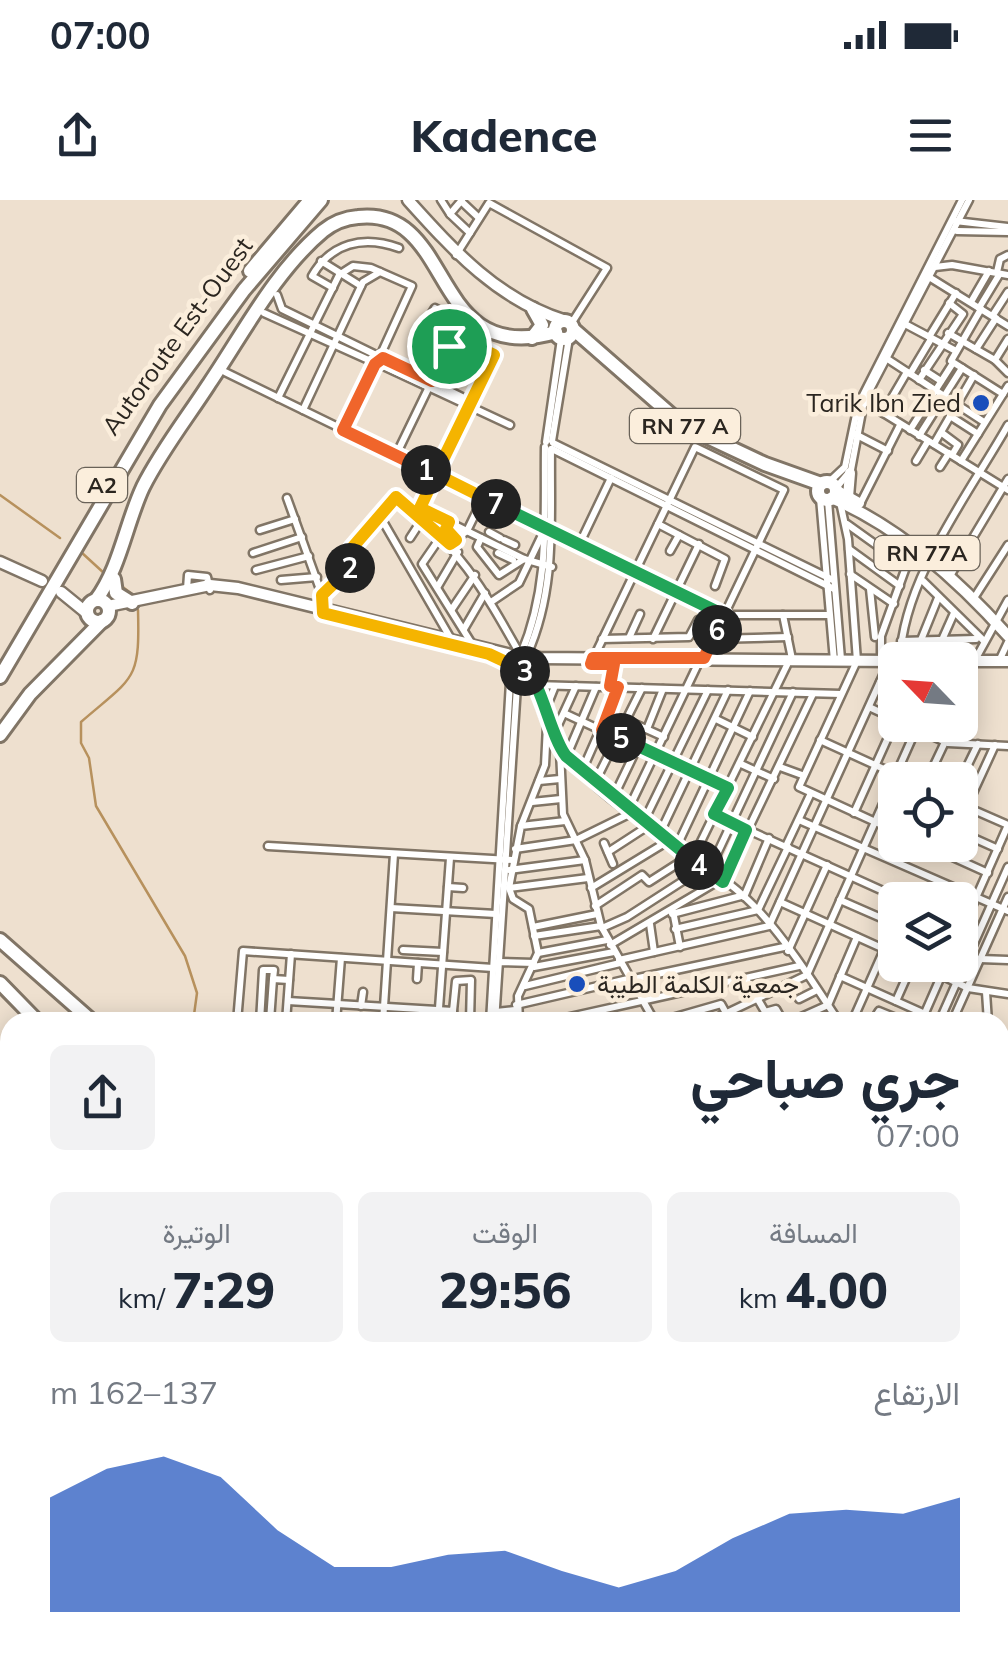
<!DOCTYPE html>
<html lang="ar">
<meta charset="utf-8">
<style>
body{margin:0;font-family:Mulish,Vazirmatn,sans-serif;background:#f2f2f3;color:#1f2937;direction:rtl;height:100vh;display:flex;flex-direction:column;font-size:38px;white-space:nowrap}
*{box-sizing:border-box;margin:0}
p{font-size:32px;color:#747a83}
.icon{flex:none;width:55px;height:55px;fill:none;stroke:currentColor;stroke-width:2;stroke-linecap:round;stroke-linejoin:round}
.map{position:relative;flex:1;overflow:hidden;direction:ltr}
.details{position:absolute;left:0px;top:812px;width:1010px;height:642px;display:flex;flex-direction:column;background:#fff;border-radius:30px 30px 0 0;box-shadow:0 5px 25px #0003;direction:rtl}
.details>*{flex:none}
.needle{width:65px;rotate:295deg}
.tools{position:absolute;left:878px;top:442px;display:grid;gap:20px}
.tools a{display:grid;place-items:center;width:100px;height:100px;border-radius:15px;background:#fff;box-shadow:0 5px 25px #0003;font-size:50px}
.pin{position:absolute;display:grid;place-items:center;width:85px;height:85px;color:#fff;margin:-42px;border:5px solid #fff;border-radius:50%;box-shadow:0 2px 10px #0007}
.km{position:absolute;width:50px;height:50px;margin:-25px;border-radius:50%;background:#222;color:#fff;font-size:28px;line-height:50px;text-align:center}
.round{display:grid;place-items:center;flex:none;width:105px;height:105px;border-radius:15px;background:#f2f2f3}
.headline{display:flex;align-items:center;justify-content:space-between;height:170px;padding:0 50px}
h1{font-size:55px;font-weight:800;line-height:75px}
.metrics{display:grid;grid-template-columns:repeat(3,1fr);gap:15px;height:170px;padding:10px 50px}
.metrics div{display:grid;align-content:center;border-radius:15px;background:#f2f2f3;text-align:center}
.metrics b{font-size:50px;font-weight:800}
.metrics small{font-size:28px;font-weight:400}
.metrics p{font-size:28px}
.chart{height:280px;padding:20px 50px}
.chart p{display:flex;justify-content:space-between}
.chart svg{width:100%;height:180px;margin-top:10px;fill:#194ebb;opacity:.7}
.status{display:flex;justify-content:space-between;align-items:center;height:70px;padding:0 50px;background:#fff;direction:ltr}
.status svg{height:28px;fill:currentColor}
header{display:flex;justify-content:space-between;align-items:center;height:130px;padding:0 50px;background:#fff;font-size:45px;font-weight:800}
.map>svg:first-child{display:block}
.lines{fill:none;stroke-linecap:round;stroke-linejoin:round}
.stream{stroke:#b7915d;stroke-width:2.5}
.minor-casing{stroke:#817566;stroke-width:11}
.major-casing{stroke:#817566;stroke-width:15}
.highway-casing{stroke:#817566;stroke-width:18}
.minor{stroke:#fff;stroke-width:6}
.major{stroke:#fff;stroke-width:10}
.highway{stroke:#fff;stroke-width:12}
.split-1-casing{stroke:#fff;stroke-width:20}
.split-2-casing{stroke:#fff;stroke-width:20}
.split-3-casing{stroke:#fff;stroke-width:20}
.split-4-casing{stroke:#fff;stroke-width:20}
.split-5-casing{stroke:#fff;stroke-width:20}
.split-6-casing{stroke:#fff;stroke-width:20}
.split-7-casing{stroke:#fff;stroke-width:20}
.split-8-casing{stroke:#fff;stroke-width:20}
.split-1{stroke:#f0652b;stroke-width:12}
.split-2{stroke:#f5b400;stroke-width:12}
.split-3{stroke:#f5b400;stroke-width:12}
.split-4{stroke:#22a559;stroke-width:12}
.split-5{stroke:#22a559;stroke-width:12}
.split-6{stroke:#f0652b;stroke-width:12}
.split-7{stroke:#22a559;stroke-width:12}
.split-8{stroke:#f5b400;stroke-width:12}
.poi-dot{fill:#194ebb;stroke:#fbeedc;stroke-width:4}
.labels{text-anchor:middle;stroke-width:9;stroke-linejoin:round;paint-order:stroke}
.shield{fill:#fbeedc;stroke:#696258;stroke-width:2.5}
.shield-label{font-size:22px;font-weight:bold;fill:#2b2620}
.street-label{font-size:25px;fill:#2b2620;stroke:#fbeedc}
.poi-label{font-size:25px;fill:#2b2620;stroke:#fbeedc;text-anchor:end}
</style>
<div class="status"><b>07:00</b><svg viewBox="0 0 49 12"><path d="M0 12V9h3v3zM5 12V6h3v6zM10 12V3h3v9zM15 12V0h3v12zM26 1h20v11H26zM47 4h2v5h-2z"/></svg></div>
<header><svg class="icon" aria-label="menu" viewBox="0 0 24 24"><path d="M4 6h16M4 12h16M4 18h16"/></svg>Kadence<svg class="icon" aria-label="share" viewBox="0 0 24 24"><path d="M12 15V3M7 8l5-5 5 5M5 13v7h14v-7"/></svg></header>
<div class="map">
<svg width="1008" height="1454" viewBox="0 0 1008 1454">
<rect width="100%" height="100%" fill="#eee0cf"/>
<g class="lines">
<g class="stream">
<path d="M0 295 60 338"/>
<path d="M81 352 105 374"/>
<path d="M120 385 132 394"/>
<path d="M138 410C140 482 134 476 81 522V543L89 558 96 606 185 756 197 793 193 822"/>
</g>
<defs>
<g id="minor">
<path d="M441 0 450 14"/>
<path d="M462 0 450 14 470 33"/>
<path d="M461 1 479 18"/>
<path d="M955 21 1008 27"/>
<path d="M957 31 1008 32"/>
<path d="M456 55 489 3 607 68 571 124"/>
<path d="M321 61 361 86"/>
<path d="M935 67 952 65 1008 75"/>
<path d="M997 72 1000 59 1008 55"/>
<path d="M929 77 1008 126"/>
<path d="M333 88 312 76C331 43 363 35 399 48"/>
<path d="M277 95 282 109 374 154"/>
<path d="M971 102 989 71"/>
<path d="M979 108 999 75"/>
<path d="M981 109 951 161 1003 194"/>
<path d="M264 113 373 162"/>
<path d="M993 115 1008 92"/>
<path d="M905 124 956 151"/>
<path d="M948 133 995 160 1008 173"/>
<path d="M929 137 956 93"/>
<path d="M449 146 420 132 435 108 451 117 463 140 494 155 420 308 524 359 552 367"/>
<path d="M976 149 996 118"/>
<path d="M383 158 472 202"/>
<path d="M886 158 984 222"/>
<path d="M995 160 1008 139"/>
<path d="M379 164 510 225"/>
<path d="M924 170 941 181"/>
<path d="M225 172 724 415H828"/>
<path d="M910 174 931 139"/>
<path d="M919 180 963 114 949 103"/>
<path d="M278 198 339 75 353 66 371 68 412 86 381 154"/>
<path d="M864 201 1008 290"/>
<path d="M303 210 363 82 380 72"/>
<path d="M883 213 907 172"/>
<path d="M950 216 978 234"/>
<path d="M343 230 375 164"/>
<path d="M910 230 953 163"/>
<path d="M942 233 958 245 952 255"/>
<path d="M855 234 888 251"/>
<path d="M919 236 962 168"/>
<path d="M552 241 569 138"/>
<path d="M546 242 561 139"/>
<path d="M553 243 833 380"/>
<path d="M934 244 974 175"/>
<path d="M552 249 834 389"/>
<path d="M396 255 458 127"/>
<path d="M916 261 928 241"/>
<path d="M961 261 1008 186"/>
<path d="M940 267 949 253"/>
<path d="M829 282 845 267 858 205 962 0"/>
<path d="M836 288 851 270 864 201 969 0"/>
<path d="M287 298 322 395 323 412"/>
<path d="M820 298 834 461"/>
<path d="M828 301 841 459"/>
<path d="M840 302 848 339 857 461 799 587 895 631"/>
<path d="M860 304 900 225"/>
<path d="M380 318 396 297C459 347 481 385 520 454"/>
<path d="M449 322 446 329 455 340"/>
<path d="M658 324 725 359 715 386"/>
<path d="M847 324 907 367"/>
<path d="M260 330 295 319"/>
<path d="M489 332 500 338"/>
<path d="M442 335 422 364 472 444"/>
<path d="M410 338 423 318"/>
<path d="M481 338 477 347 499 375 524 359"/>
<path d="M504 340 515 345"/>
<path d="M940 342 962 356"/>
<path d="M450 343 467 331 483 298"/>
<path d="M579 345 611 278"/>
<path d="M849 349 900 386"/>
<path d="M670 351 679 335"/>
<path d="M253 353 302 337"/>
<path d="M498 353 513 360"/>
<path d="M256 370 309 356"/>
<path d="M850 374 894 404"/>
<path d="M950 376 1008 279"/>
<path d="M281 380 317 377"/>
<path d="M923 381 984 441"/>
<path d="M438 386 458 352"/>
<path d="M187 389 188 375 207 377 210 390"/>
<path d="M870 389 875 437"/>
<path d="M322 395 350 368 352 348 381 318 451 439"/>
<path d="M974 398 1008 345"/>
<path d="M491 402 519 383 542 335"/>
<path d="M452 409 475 375"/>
<path d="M783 415 792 459"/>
<path d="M464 429 485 393"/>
<path d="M629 438 640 414"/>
<path d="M602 439 689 437 698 420"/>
<path d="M653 439 699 344"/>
<path d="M713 439 788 437"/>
<path d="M921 440 938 398"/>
<path d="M942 440 954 413"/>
<path d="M901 441 976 439"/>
<path d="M521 454C550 386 544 319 545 247"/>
<path d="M527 455C557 388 550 321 551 249"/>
<path d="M594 457 695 247 784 290 703 459"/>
<path d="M900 460C903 379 969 294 1008 225"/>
<path d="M975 460 1008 400"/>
<path d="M881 461V436L914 345"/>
<path d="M999 461 1008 442"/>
<path d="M528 466 535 473C538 587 684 635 753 705 784 736 815 785 839 822"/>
<path d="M880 482 895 489"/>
<path d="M535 485 841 494"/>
<path d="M609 486 615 464"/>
<path d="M869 507 895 519"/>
<path d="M545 511 555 486"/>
<path d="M566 514 728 589"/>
<path d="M716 519 753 537"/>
<path d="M626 520 664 537"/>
<path d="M907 525 948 543 1008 546"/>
<path d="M647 529 663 489"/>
<path d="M553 536 576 486"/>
<path d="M820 540 908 580"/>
<path d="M560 551 563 614 585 660 601 726 655 822"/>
<path d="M567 555 596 487"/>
<path d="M741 564 774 579"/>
<path d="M780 567 802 575"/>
<path d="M582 571 619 487"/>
<path d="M927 580 945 542"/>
<path d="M539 581 560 579"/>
<path d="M960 581 978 544"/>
<path d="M595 582 642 488"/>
<path d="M613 598 638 546"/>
<path d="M532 602 561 599"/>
<path d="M960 604 1008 625"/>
<path d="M967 606 995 545"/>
<path d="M628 610 698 464"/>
<path d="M854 613 895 522"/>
<path d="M713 614 903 700"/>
<path d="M799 620 1008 711"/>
<path d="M565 621 521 626 509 688 588 678"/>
<path d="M643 623 708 490"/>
<path d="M521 626 545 565 547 526"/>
<path d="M960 632 998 649"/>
<path d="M659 635 728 490"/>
<path d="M604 643 613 664"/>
<path d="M926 645 988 673"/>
<path d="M268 646 512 660"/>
<path d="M786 646 811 593"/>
<path d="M676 648 750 491"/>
<path d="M515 649 576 640 631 613"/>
<path d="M608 652 648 626"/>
<path d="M692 660 787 465"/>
<path d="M509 670 585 660"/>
<path d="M709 671 793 492"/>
<path d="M723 682 813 494"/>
<path d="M448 687 463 688"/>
<path d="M509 688 513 699 529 709 538 753 518 796 519 822"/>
<path d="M591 688 668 641"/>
<path d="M744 697 769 638"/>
<path d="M840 700 895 724"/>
<path d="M780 702 895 754"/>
<path d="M595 706 642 675 649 682 688 657"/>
<path d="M391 708 496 714"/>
<path d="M673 711 680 747"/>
<path d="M672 714 741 696"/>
<path d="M650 724 654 752"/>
<path d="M533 727 597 714"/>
<path d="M602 728 627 717 703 668"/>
<path d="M675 729 758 710 788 647"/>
<path d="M960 734 1008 625"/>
<path d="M534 736 601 726"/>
<path d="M610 745 720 680"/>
<path d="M403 750 443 752"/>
<path d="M788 751 827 665"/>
<path d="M538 753 607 740"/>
<path d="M980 759 1008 760"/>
<path d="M619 760 769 726 889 462"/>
<path d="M920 765 968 788 1008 794"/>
<path d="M534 767 614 752"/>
<path d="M840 776 925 814"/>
<path d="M417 779 418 763"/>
<path d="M746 779 771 822"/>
<path d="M629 780 784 747"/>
<path d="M525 786 620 763"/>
<path d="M986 792 988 822"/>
<path d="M799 799 817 790"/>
<path d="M288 801 453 811 456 781 471 780 470 822"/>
<path d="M896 801 912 765"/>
<path d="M516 805 628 779"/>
<path d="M361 806 363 792"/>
<path d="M496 812 515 810"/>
<path d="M765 812 776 809 780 816"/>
<path d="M237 822 243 751 493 768 499 762 534 763"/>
<path d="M260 822 263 770H274L273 779"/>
<path d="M286 822 270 821 273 779 289 780"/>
<path d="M286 822 291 754"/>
<path d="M336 822 341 758"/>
<path d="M383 822 394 654"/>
<path d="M438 822 450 658"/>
<path d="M453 822V811"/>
<path d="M490 822 511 465"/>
<path d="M495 822 518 471"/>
<path d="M547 822 799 766"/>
<path d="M634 822 651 818"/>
<path d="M658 822 721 804 726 813"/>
<path d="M708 822 807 775 918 525"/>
<path d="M790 822 828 805 857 737"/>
<path d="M852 822 895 725"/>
<path d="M872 822 879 811 906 822"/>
<path d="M921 822 946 765"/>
<path d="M939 822 1008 667"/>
<path d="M952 822 1008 697"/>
<path d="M1000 870 1008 869"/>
<path d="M1000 1024H1008"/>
<path d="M1000 1049H1008"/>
<path d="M0 1076 10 1075"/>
<path d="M1000 1094 1008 1095"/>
<path d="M0 1114 10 1094"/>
<path d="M1000 1121 1008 1122"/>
<path d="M0 1133 10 1134"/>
<path d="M1000 1146 1008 1147"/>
<path d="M0 1163 10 1140"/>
<path d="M1000 1174H1008"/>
<path d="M0 1180 7 1165"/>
<path d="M1000 1185H1008"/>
<path d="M0 1211 10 1216"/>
<path d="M1000 1235 1008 1236"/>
<path d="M0 1238 10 1221"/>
<path d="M0 1248 10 1247"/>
<path d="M1000 1252H1008"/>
<path d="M1000 1269H1008"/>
<path d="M0 1285 10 1268"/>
<path d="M1000 1292 1008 1293"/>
<path d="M0 1300 10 1299"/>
<path d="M1000 1316 1008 1317"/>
<path d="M0 1324 10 1307"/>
<path d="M1000 1341H1008"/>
<path d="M3 1355V1403"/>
<path d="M1000 1364H1008"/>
<path d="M1000 1385H1008"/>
<path d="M1000 1405 1008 1406"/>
<path d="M0 1440 10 1422"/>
<path d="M1000 1440 1008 1430"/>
<path d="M361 1445 366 1454"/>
<path d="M505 1445 538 1454"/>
<path d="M561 1445 563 1454"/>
<path d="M747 1445 762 1454"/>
<path d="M858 1445 873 1454"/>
<path d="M973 1445 995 1446"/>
<path d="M21 1454 26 1445"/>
<path d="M50 1454 55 1445"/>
<path d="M78 1454 84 1445"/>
<path d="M107 1454 112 1445"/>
<path d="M134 1454 139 1445"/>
<path d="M163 1454 168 1445"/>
<path d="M191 1454 197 1445"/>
<path d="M221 1454 226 1445"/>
<path d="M247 1454 252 1445"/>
<path d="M271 1454 276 1445"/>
<path d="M295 1454 300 1445"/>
<path d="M676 1454 681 1445"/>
<path d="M751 1454 757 1445"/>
<path d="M845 1454 851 1445"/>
<path d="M930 1454 931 1445"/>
</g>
<g id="major">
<path d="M408 0C454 51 498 100 566 121"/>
<path d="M836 290 859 303"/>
<path d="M848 297 850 273"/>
<path d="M831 298C900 327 959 381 1008 436"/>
<path d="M0 362 42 381"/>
<path d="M61 392 88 414"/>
<path d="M108 406 210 385 238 388 515 456"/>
<path d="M528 458 525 470 513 468 512 459 520 454 540 458 895 461"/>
<path d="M960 461H1008"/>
<path d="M536 479 541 463"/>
<path d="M1000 998 1008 997"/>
<path d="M0 1061H10"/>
<path d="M648 1445 663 1454"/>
</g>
<g id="highway">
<path d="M250 71 310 0"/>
<circle cx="564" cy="130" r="9"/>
<path d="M573 129 684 226 765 264 821 284"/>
<path d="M532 138 542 125 533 109"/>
<circle cx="827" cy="291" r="9"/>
<path d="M114 379 116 393 132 403"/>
<path d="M96 400C120 368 126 323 143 287 161 251 187 218 209 184 243 134 275 71 323 31 333 23 345 18 358 17 457 6 427 169 556 132"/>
<circle cx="98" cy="411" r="11"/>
<path d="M0 477 160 205 244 90 321 0"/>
<path d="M0 535 30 494 102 421"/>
<path d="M0 740 93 822"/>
<path d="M0 783 38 822"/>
</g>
</defs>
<use href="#minor" class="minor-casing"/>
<use href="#major" class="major-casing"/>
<use href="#highway" class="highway-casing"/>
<use href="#minor" class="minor"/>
<use href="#major" class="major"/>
<use href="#highway" class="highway"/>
</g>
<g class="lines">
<defs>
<path id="split-1" d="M426 270 343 230 375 164 383 158 432 181 449 146"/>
<path id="split-2" d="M350 368 352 348 396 297 450 344 456 340 446 329 449 322 420 308 436 274 426 270"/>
<path id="split-3" d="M350 368 322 395 323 413 489 454 525 471"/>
<path id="split-4" d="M525 471C541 479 550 536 566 556L699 665"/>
<path id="split-5" d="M621 538 728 588 714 614 746 630 723 682 699 665"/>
<path id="split-6" d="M621 538 602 530 618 487 610 486 614 464H591L593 458H704L717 430"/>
<path id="split-7" d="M496 304 724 415 717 430"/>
<path id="split-8" d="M449 146 458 128 463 140 494 155 436 274 496 304"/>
</defs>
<use href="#split-1" class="split-1-casing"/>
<use href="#split-2" class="split-2-casing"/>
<use href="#split-3" class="split-3-casing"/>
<use href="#split-4" class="split-4-casing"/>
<use href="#split-5" class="split-5-casing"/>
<use href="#split-6" class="split-6-casing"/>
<use href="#split-7" class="split-7-casing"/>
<use href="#split-8" class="split-8-casing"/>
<use href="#split-1" class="split-1"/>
<use href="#split-2" class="split-2"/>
<use href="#split-3" class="split-3"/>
<use href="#split-4" class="split-4"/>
<use href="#split-5" class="split-5"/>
<use href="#split-6" class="split-6"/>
<use href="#split-7" class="split-7"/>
<use href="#split-8" class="split-8"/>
</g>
<g class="poi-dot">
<circle cx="981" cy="203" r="10"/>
<circle cx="577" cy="784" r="10"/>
</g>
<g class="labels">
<g class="shield">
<rect x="630" y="209" width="110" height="34" rx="8"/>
<rect x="77" y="268" width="50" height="34" rx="8"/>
<rect x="874.5" y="336" width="105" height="34" rx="8"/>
</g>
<g class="shield-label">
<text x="685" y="234">RN 77 A</text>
<text x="102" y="293">A2</text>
<text x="927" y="361">RN 77A</text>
</g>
<g class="street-label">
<text transform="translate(177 136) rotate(-54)" y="9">Autoroute Est-Ouest</text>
</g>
<g class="poi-label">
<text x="961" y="212">Tarik Ibn Zied</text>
<text x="597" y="793" text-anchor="start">جمعية الكلمة الطيبة</text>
</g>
</g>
</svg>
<div class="tools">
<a><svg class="needle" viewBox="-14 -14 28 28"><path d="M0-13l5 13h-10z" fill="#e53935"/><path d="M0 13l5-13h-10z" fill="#747a83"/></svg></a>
<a><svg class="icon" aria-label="locate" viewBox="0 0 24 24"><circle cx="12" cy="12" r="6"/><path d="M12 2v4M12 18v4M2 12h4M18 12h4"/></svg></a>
<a><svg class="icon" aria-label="layers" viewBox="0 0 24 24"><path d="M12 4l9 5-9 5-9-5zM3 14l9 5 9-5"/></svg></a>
</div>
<div class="pin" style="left:449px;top:146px;background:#1e9e55"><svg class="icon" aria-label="arrive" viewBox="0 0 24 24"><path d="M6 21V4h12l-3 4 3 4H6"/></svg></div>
<b class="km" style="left:426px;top:270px">1</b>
<b class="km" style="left:350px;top:368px">2</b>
<b class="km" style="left:525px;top:471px">3</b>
<b class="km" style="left:699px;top:665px">4</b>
<b class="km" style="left:621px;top:538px">5</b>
<b class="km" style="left:717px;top:430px">6</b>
<b class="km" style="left:496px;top:304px">7</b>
<section class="details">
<div class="headline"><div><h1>جري صباحي</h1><p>07:00</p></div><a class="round"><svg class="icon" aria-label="share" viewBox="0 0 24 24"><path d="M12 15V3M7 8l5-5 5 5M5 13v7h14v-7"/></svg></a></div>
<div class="metrics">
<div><p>المسافة</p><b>4.00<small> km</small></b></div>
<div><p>الوقت</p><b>29:56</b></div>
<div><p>الوتيرة</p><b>7:29<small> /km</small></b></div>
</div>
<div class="chart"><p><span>الارتفاع</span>137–162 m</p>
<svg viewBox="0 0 160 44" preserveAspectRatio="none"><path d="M0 44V16L10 9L20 6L30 11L40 24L50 33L60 33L70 30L80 29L90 34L100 38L110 34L120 26L130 20L140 19L150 20L160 16V44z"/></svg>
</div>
</section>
</div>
